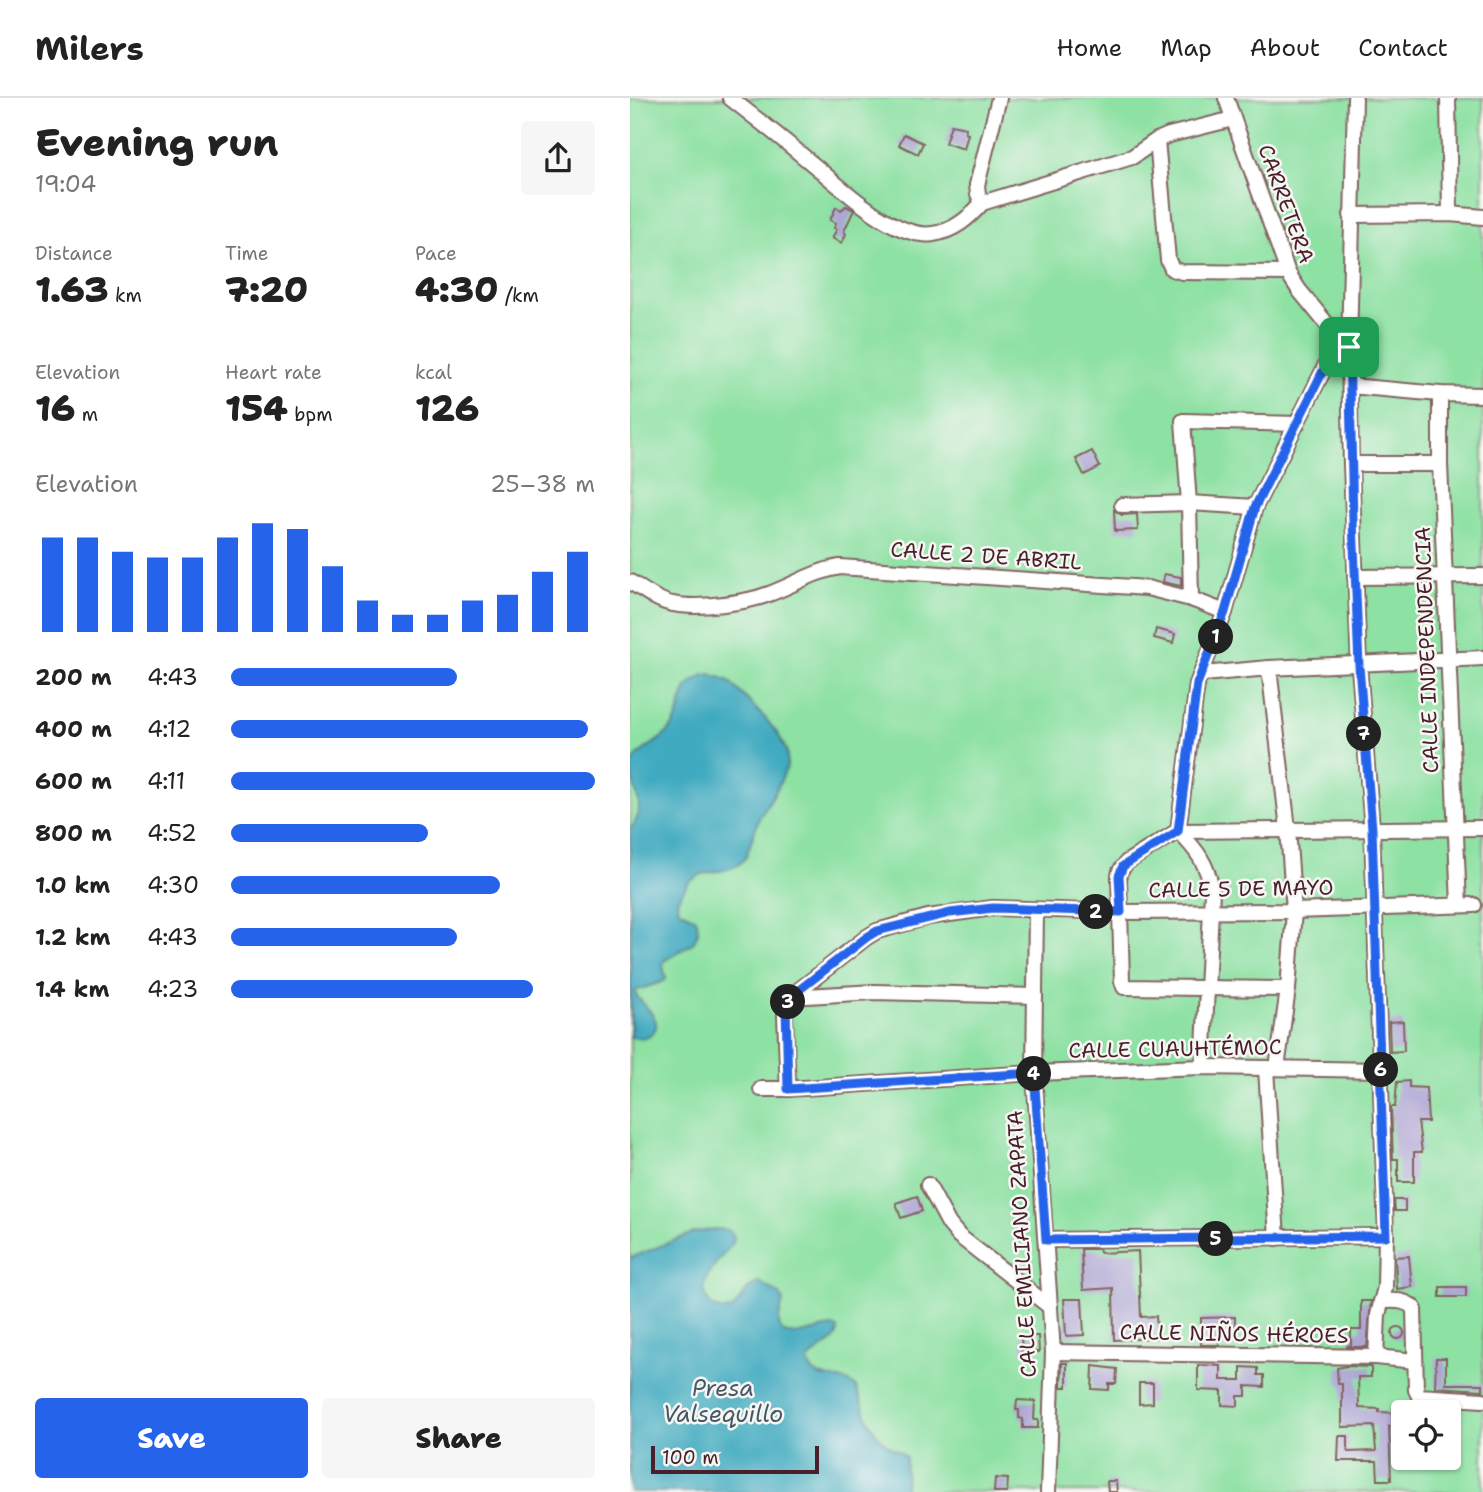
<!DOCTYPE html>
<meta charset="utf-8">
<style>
body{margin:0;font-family:"Shantell Sans",sans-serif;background:#f6f6f6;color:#222;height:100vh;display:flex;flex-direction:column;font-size:26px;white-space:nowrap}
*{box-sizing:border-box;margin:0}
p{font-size:23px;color:#767676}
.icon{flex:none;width:38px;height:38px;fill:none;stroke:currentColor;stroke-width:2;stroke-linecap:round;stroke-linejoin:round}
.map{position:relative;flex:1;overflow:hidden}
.drawer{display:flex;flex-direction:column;background:#fff;width:630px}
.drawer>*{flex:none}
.tools{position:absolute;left:761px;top:1302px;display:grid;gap:14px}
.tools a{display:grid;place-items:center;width:70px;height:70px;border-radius:7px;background:#fff;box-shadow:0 2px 5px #0004;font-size:35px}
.scale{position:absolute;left:21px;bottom:18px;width:168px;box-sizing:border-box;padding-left:7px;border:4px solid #4a1f2b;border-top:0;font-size:19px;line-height:24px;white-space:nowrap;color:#4a1f2b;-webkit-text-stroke:5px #f6f6f2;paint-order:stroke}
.pin{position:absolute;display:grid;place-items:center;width:60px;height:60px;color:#fff;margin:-30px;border-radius:14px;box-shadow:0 4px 10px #0006}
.km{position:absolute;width:35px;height:35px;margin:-18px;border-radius:50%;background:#222;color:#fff;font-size:19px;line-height:35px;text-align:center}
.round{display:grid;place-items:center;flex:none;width:74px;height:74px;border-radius:7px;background:#f6f6f6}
.overview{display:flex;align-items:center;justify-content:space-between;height:119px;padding:0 35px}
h1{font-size:38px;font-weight:800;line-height:52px}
.metrics{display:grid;grid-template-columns:repeat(3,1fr);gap:10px;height:119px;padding:7px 35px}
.metrics div{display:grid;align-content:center}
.metrics b{font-size:35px;font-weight:800}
.metrics small{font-size:19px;font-weight:400}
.metrics p{font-size:19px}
.chart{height:196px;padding:14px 35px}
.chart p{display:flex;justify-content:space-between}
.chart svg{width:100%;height:126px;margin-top:7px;stroke:#2563eb;stroke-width:6}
.button{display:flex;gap:14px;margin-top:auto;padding:14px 35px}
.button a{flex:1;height:80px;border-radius:7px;background:#2563eb;color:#fff;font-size:28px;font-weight:800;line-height:80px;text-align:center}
.button a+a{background:#f6f6f6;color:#222}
ul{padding:0 35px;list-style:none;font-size:23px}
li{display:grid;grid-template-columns:112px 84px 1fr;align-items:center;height:52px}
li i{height:18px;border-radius:9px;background:#2563eb}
header{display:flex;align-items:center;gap:42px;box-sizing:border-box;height:98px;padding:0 35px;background:#fff;border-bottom:2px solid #e0e0e0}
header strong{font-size:33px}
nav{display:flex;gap:38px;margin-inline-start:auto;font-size:24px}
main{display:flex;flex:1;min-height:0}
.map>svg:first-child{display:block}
.green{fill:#8de1a3;stroke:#6c8067;stroke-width:2;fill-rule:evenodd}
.water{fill:#41aac0;stroke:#466476;stroke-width:2}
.building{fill:#afa6d3}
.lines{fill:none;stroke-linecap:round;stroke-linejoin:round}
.minor-casing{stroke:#826461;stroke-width:18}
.minor{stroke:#fff;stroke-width:14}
.route-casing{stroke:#fff;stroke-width:14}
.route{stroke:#2563eb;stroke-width:9}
.labels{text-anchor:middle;stroke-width:5;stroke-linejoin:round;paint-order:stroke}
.street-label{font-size:21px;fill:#4a1f2b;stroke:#f6f6f2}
.water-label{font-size:23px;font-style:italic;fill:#465767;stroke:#f6f6f2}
</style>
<header>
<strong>Milers</strong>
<nav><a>Home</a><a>Map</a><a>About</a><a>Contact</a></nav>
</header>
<main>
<section class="drawer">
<div class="overview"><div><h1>Evening run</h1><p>19:04</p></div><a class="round"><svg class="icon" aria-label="share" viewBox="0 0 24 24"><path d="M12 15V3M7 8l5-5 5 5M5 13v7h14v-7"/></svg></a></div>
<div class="metrics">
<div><p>Distance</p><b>1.63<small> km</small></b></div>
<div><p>Time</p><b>7:20</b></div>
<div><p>Pace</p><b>4:30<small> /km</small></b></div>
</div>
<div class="metrics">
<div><p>Elevation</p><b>16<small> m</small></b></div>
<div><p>Heart rate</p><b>154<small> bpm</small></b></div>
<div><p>kcal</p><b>126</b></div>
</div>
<div class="chart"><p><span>Elevation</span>25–38 m</p>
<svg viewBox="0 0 160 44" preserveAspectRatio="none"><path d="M5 44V11M15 44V11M25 44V16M35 44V18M45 44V18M55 44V11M65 44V6M75 44V8M85 44V21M95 44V33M105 44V38M115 44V38M125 44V33M135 44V31M145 44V23M155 44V16"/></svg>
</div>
<ul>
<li><b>200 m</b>4:43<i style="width:62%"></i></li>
<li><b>400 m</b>4:12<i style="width:98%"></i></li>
<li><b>600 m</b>4:11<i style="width:100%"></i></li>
<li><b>800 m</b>4:52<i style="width:54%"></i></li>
<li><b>1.0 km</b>4:30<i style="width:74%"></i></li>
<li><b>1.2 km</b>4:43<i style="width:62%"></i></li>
<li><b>1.4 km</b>4:23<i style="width:83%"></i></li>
</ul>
<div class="button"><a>Save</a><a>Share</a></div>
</section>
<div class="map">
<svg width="853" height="1394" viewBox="0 0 853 1394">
<rect width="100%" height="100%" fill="#f6f6f2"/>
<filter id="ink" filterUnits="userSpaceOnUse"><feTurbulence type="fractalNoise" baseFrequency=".0143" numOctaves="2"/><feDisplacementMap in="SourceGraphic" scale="14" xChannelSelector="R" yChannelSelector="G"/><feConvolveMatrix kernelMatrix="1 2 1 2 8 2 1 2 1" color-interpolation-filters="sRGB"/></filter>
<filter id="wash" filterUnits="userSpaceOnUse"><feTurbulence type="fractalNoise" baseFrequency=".00686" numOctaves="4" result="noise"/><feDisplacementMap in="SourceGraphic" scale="28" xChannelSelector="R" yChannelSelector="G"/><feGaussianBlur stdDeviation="1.57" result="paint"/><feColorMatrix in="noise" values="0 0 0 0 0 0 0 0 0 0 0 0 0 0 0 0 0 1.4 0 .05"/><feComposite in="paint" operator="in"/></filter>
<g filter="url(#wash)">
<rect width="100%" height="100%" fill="#ebe3c4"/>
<path class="green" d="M0 0H853V1394H0ZM774 1314H819V1360H774Z"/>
<g class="water">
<path d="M80 576 98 582 135 620 148 636 157 654V669L147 691 129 720 116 759 108 767 99 771 72 776 59 784 47 802 49 812 64 819 67 823 68 834 64 844 34 863 33 867 36 881 32 884 7 892 5 895C10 906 35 921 23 934 17 941 9 940 1 939L0 732C20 706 0 691 1 670 3 654 29 645 39 633 58 611 44 583 80 576Z"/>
<path d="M85 1131 98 1132 104 1138 103 1145C90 1162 61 1185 81 1207 87 1213 93 1213 102 1212L118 1191 129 1184 150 1197 153 1202C153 1209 148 1216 149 1224 151 1252 194 1224 208 1230 209 1246 186 1250 178 1263 183 1288 213 1274 226 1289 233 1309 240 1334 258 1347 265 1352 271 1353 276 1359L275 1394H0V1160L63 1135Z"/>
</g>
<g id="blocks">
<g class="building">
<path d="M321 27 336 30 335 35 338 36 334 51 315 45Z"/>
<path d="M274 36 293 45 288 56 269 47Z"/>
<path d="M216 108 224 112 214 133 216 136 212 145 202 140 207 131 204 130 206 125 200 122 206 109 211 112Z"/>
<path d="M462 353 470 369 454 377 446 361Z"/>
<path d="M484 412 492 417 507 416 508 432 485 433Z"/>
<path d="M534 476 551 479V488L533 484Z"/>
<path d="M526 531 545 536 543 545 524 540Z"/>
<path d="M773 923 774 953 760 954 759 924Z"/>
<path d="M779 983V989L796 990 798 1024H788L792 1054H784V1084H768V1061H763L761 1009H765L767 984Z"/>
<path d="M287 1098 292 1113 271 1120 266 1105Z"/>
<path d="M764 1102H775V1113H765Z"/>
<path d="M451 1151H469L470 1155 508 1153 511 1219 526 1218 527 1240 484 1242 483 1190 453 1192Z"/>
<path d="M779 1158 782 1189 767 1191 765 1159Z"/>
<rect x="810" y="1189" width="26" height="10"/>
<path d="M434 1201H452L454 1237 436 1238Z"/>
<path d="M731 1203H741L737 1249H716L721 1247V1232H731Z"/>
<path d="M605 1219V1237H589V1247H571V1220Z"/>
<circle cx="768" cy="1235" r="6"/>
<path d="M391 1238H408L409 1254H392Z"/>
<path d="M806 1260H816V1286H853V1292L805 1289Z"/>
<path d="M432 1265H437V1289H431Z"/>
<path d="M568 1267 591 1268V1282H611V1269L628 1270V1277H634V1289L616 1288V1298H608V1308L592 1307V1293L568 1292Z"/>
<path d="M463 1268 487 1271 486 1286H479V1292L462 1291Z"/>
<path d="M716 1268 741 1269V1279H728L729 1310 749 1311V1314L772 1315V1328H759L761 1382H748L747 1363H708L709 1338H718V1354L746 1353 744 1328 712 1329V1286H708L707 1270Z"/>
<path d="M509 1285H523V1305L509 1306Z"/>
<path d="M387 1302 405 1303 404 1322H408V1330H393V1321L389 1320V1312H386Z"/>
<path d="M365 1380 378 1381 377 1394H364Z"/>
<path d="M477 1383H486L487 1394H478Z"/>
</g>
</g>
</g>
<g filter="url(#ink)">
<use href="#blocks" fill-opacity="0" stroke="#826461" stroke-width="2"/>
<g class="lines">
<defs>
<g id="minor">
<path d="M100 0C127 21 154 42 180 64 209 87 264 142 303 136 324 133 339 120 352 105L502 59 527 42 539 37 603 21"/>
<path d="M596 0 658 175 669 192 709 241 715 246"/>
<path d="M725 0 719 249 721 366 729 568 742 731 756 1138 755 1189 748 1217 746 1259"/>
<path d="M818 0 820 116"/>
<path d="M527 42 538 162 542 171 552 174 658 175"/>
<path d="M352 105 348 96 347 87 369 0"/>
<path d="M721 117 820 116 853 119"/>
<path d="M720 288 810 296 853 297"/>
<path d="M810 296V366L829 807"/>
<path d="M721 366H810"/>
<path d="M492 407 559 405 625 409"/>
<path d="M725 479 853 478"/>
<path d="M0 484C13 491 28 504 43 506 68 511 116 505 139 496 164 487 184 473 210 469L517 490 561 501 595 514"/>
<path d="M561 501 559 405 553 323 667 326"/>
<path d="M639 570 658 731 664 813 658 891 647 970"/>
<path d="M573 576 639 570 853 560"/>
<path d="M548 733 567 586 595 514 625 409 709 241"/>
<path d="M548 733C566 751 578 766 582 793L573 969"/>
<path d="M406 812 404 975 423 1254 418 1394"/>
<path d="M658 891 494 889 492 883 489 778 490 773 497 764 548 733 853 730"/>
<path d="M160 899 244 894 405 898"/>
<path d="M636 971 647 1140"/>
<path d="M131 991H158L404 975 573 969 751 972"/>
<path d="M158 991 155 917 160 899 237 839 247 833 298 819 363 810 491 814 664 813 844 807"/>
<path d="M298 1087 319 1126 329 1138 420 1209"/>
<path d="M416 1142 756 1138"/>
<path d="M751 1203C764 1203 775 1201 784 1210L786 1292 789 1298 853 1302"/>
<path d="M423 1254 746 1259 785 1263"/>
</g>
</defs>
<use href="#minor" class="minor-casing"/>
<use href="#minor" class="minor"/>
</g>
</g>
<g class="lines" filter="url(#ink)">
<defs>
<path id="route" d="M709 241 719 249 723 423 729 568 742 731 756 1138 416 1142 404 975 158 991 156 908 160 899 237 839 247 833 320 815 363 810 491 814 489 778 493 768 548 733 567 586 595 514 625 409Z"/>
</defs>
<use href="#route" class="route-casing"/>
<use href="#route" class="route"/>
</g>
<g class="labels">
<g class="street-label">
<text transform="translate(656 106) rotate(70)" y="7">CARRETERA</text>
<text transform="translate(356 458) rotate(4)" y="7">CALLE 2 DE ABRIL</text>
<text transform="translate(797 552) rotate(-92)" y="7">CALLE INDEPENDENCIA</text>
<text transform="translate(611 791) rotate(-1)" y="7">CALLE 5 DE MAYO</text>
<text transform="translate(545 951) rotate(-1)" y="7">CALLE CUAUHTÉMOC</text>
<text transform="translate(392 1146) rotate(-93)" y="7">CALLE EMILIANO ZAPATA</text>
<text transform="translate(604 1236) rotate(1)" y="7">CALLE NIÑOS HÉROES</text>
</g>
<g class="water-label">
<text x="93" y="1298">Presa<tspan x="93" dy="26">Valsequillo</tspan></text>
</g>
</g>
</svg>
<div class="tools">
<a><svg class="icon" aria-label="locate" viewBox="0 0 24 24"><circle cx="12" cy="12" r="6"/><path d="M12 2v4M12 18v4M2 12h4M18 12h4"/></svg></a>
</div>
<div class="scale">100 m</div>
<div class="pin" style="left:719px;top:249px;background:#1e9e55"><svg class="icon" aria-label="arrive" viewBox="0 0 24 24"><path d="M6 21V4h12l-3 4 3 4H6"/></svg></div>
<b class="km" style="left:586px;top:539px">1</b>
<b class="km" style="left:466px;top:814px">2</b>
<b class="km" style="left:158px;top:904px">3</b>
<b class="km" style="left:404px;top:976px">4</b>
<b class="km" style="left:586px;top:1141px">5</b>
<b class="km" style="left:751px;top:972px">6</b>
<b class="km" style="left:734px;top:636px">7</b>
</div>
</main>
